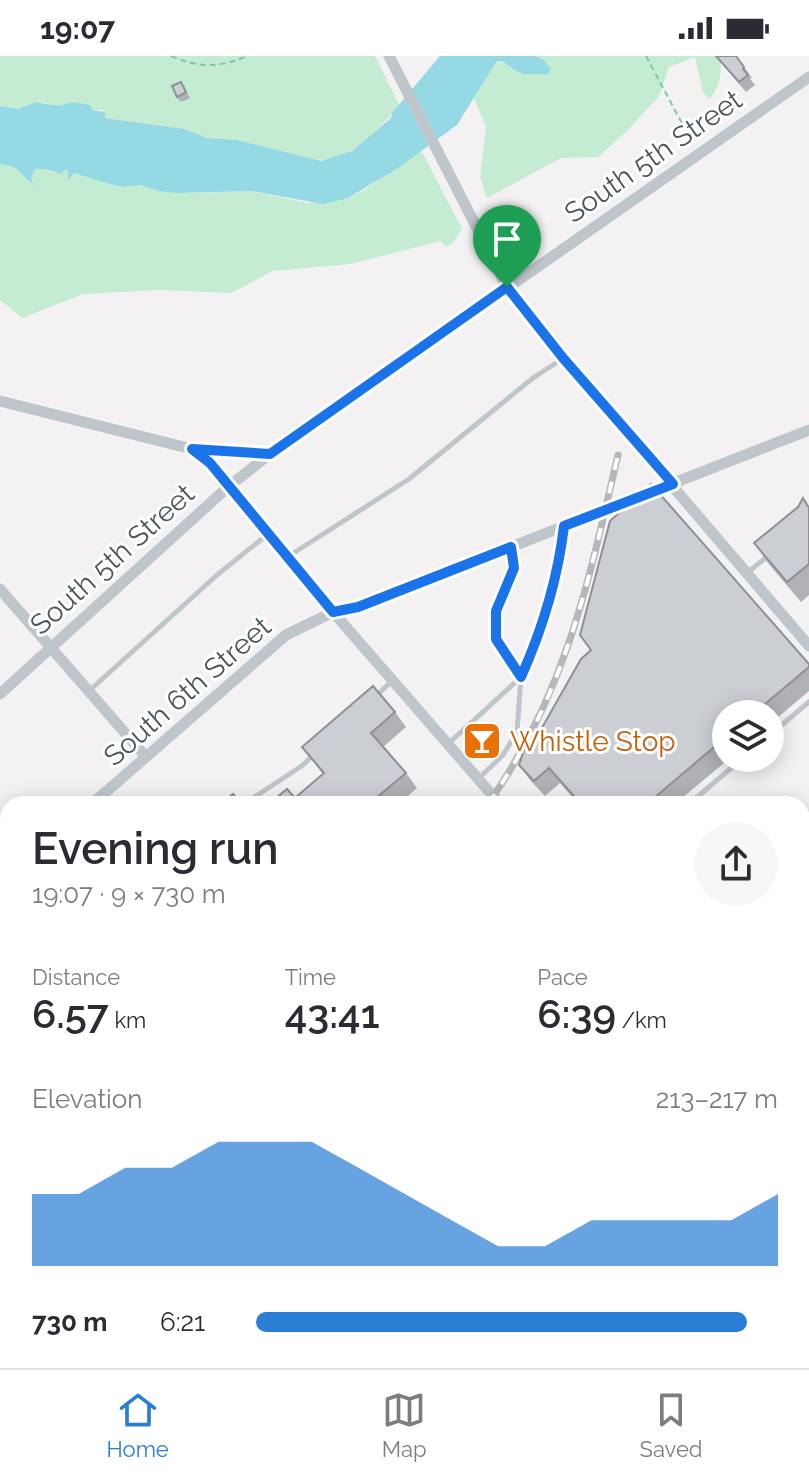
<!DOCTYPE html>
<meta charset="utf-8">
<style>
body{margin:0;font-family:Raleway,sans-serif;background:#f7f7f7;color:#2b2b33;height:100vh;display:flex;flex-direction:column;font-size:30px;white-space:nowrap}
*{box-sizing:border-box;margin:0}
p{font-size:26px;color:#7c7c81}
.icon{flex:none;width:44px;height:44px;fill:none;stroke:currentColor;stroke-width:2;stroke-linecap:round;stroke-linejoin:round}
.map{position:relative;flex:1;overflow:hidden}
.sheet{position:absolute;left:0px;top:740px;width:810px;height:572px;display:flex;flex-direction:column;background:#fff;border-radius:24px 24px 0 0;box-shadow:0 4px 20px #0003}
.sheet>*{flex:none}
.buttons{position:absolute;left:712px;top:644px;display:grid;gap:16px}
.buttons a{display:grid;place-items:center;width:72px;height:72px;border-radius:50%;background:#fff;box-shadow:0 4px 20px #0003;font-size:40px}
.pin{position:absolute;display:grid;place-items:center;width:68px;height:68px;color:#fff;margin:-82px -34px;border-radius:50% 50% 50% 0;rotate:-45deg;box-shadow:0 0 8px #0007}
.pin .icon{rotate:45deg}
.round{display:grid;place-items:center;flex:none;width:84px;height:84px;border-radius:42px;background:#f7f7f7}
.head{display:flex;align-items:center;justify-content:space-between;height:136px;padding:0 32px}
h1{font-size:44px;font-weight:600;line-height:60px}
.stats{display:grid;grid-template-columns:repeat(3,1fr);gap:12px;height:136px;padding:8px 32px}
.stats div{display:grid;align-content:center}
.stats b{font-size:40px;font-weight:600}
.stats small{font-size:22px;font-weight:400}
.stats p{font-size:22px}
.chart{height:224px;padding:16px 32px}
.chart p{display:flex;justify-content:space-between}
.chart svg{width:100%;height:144px;margin-top:8px;fill:#297dd5;opacity:.7}
ul{padding:0 32px;list-style:none;font-size:26px}
li{display:grid;grid-template-columns:128px 96px 1fr;align-items:center;height:60px}
li i{height:20px;border-radius:10px;background:#297dd5}
.status{display:flex;justify-content:space-between;align-items:center;height:56px;padding:0 40px;background:#fff;direction:ltr}
.status svg{height:22px;fill:currentColor}
.dock{display:flex;justify-content:space-around;align-items:center;height:112px;border-top:2px solid #e1e1e2;background:#fff;font-size:22px;color:#7c7c81}
.dock a{display:grid;justify-items:center;gap:4px}
.dock .active{color:#297dd5}
.map>svg:first-child{display:block}
.green{fill:#c4ecd2}
.water{fill:#95d9e5}
.lines{fill:none;stroke-linecap:round;stroke-linejoin:round}
.trunk-casing{stroke:#7891a7;stroke-width:20}
.path{stroke:#7fc8a0;stroke-width:2;stroke-dasharray:6 4;stroke-linecap:butt}
.service{stroke:#bec6cc;stroke-width:5}
.minor{stroke:#bec6cc;stroke-width:11}
.trunk{stroke:#a0b4c4;stroke-width:18}
.rail-casing{stroke:#b4b7bb;stroke-width:7}
.rail{stroke:#fff;stroke-width:4;stroke-dasharray:12;stroke-linecap:butt}
.wall{fill:#afb1b5}
.building{fill:#cbced3;stroke:#8e9094;stroke-width:2}
.route-casing{stroke:#fff;stroke-width:16}
.route{stroke:#1a73e8;stroke-width:10}
.labels{text-anchor:middle;stroke-width:6;stroke-linejoin:round;paint-order:stroke}
.street-label{font-size:28px;fill:#4a555d;stroke:#fff}
.food-label{font-size:28px;fill:#c56008;stroke:#fff;text-anchor:start}
</style>
<div class="status"><b>19:07</b><svg viewBox="0 0 49 12"><path d="M0 12V9h3v3zM5 12V6h3v6zM10 12V3h3v9zM15 12V0h3v12zM26 1h20v11H26zM47 4h2v5h-2z"/></svg></div>
<div class="map">
<svg width="809" height="1312" viewBox="0 0 809 1312">
<rect width="100%" height="100%" fill="#f3f1f1"/>
<g class="green">
<path d="M0 0H375L399 49C377 75 350 108 312 104L237 84 207 82 175 72 105 62 103 54H91L90 49 73 46 59 51 42 46 18 53 0 50Z"/>
<path d="M535 0H721C721 17 721 31 709 43L703 36 695 1 669 11 659 40 628 74 598 101 561 102 487 142 480 121 486 71 473 40 496 6C512 6 522 20 540 17Z"/>
<path d="M421 94 462 173 452 188 446 191 441 185 350 208 273 215 231 237 160 234 83 238 22 262 0 244V108L14 111 33 130 31 121 35 113H45L55 117 64 113 68 115V123L74 117 125 131 140 129 159 135 190 137 251 135 308 147 348 142 364 134Z"/>
</g>
<path class="water" d="M440 0H535L544 4 551 13 547 19C538 16 528 21 519 16 513 13 508 8 501 5L496 6 457 69 398 112 348 142 323 148 251 135 176 137 159 135 140 129 125 131 110 128 74 117 68 124V115L64 113 62 118 45 113H35L31 122 34 130 14 111 0 108V50L18 53 36 46 59 50 73 46 90 49 92 54 105 56V62L184 73 207 82 237 84 321 105 352 95 391 62 392 57Z"/>
<g class="lines">
<defs>
<g id="trunk">
<path d="M802 1057 809 1051"/>
<path d="M505 1312 514 1304"/>
</g>
</defs>
<use href="#trunk" class="trunk-casing"/>
<g class="path">
<path d="M171 0C199 12 219 12 247 0"/>
<path d="M646 0 693 88"/>
</g>
<g class="service">
<path d="M289 500 409 423 533 322 562 303"/>
<path d="M748 516 768 500"/>
<path d="M89 635 217 519 268 478"/>
<path d="M376 640 392 625"/>
<path d="M770 679 809 646"/>
<path d="M449 687 521 621 496 583V555L514 512 511 492"/>
<path d="M478 723 503 699 517 676 521 621 535 590 561 493 564 471"/>
<path d="M244 748 303 709 313 699"/>
<path d="M689 748 743 702"/>
<path d="M802 925 809 919"/>
<path d="M802 1207 809 1201"/>
<path d="M802 1249 809 1257"/>
<path d="M63 1312 73 1304"/>
</g>
<g class="minor">
<path d="M389 0 507 231 563 302 809 590"/>
<path d="M0 345 192 393 210 407 333 556 500 748"/>
<path d="M192 393 270 398"/>
<path d="M0 533 146 701"/>
<path d="M0 638 228 431 270 398 809 21"/>
<path d="M92 748 286 579 333 556 358 551 809 374"/>
<path d="M802 788 809 782"/>
<path d="M802 1096 809 1104"/>
<path d="M459 1304 466 1312"/>
<path d="M720 1304 727 1312"/>
<path d="M186 1312 195 1304"/>
</g>
<use href="#trunk" class="trunk"/>
<defs>
<path id="rail" d="M488 748C566 637 588 528 618 399"/>
</defs>
<use href="#rail" class="rail-casing"/>
<use href="#rail" class="rail"/>
</g>
<g class="wall">
<path d="M715 0H736L752 22 750 23 755 29 746 36Z"/>
<path d="M181 26 190 42 181 46 177 41Z"/>
<path d="M809 452V539L801 546 768 507 754 487Z"/>
<path d="M809 608V635L770 668V658H726V702H730L675 748H578L560 727 545 740 530 724 519 709 539 677Z"/>
<path d="M395 656 406 671 383 691 406 717 417 732 399 748H269L295 742 323 718 302 691Z"/>
<path d="M8 1058V1113L0 1103V1065Z"/>
<path d="M802 1132 809 1142V1144L802 1150Z"/>
<path d="M809 1160V1192L802 1198V1167Z"/>
<path d="M8 1183V1291L0 1282V1190Z"/>
<path d="M19 1304H47L38 1312H26Z"/>
<path d="M546 1304H614L616 1307 610 1312H536Z"/>
</g>
<g class="building">
<path d="M716 0H736L744 11 743 13 748 19 739 26Z"/>
<path d="M181 26 186 36 177 41 172 30Z"/>
<path d="M651 428 809 608V611L753 658H726V681L647 748H581L549 712 534 725 519 709 525 691 539 677 581 603 591 594 580 579 610 465Z"/>
<path d="M803 442 809 452V508L787 526 754 487 798 451Z"/>
<path d="M373 630 395 656 371 677 406 717 375 743 379 748H269L287 733 295 742 324 717 302 691Z"/>
<path d="M233 738 242 748H221Z"/>
<path d="M8 1058V1109L0 1100V1065Z"/>
<path d="M809 1160V1188L805 1184 802 1186V1167Z"/>
<path d="M8 1183V1287L0 1278V1190Z"/>
<path d="M546 1304H600L589 1312H536Z"/>
<path d="M678 1304H687L694 1312H677L679 1311 675 1306Z"/>
<path d="M752 1304H789L795 1312H759Z"/>
</g>
<g class="lines">
<defs>
<path id="route" d="M507 231 563 302 673 428 564 470C558 521 542 574 521 621L496 583V555L514 512 511 491 358 551 333 556 210 407 192 393 270 398Z"/>
</defs>
<use href="#route" class="route-casing"/>
<use href="#route" class="route"/>
</g>
<defs>
<symbol id="bar-square" viewBox="-11 -11 22 22"><rect x="-9" y="-9" width="18" height="18" rx="4" fill="#e8710a" stroke="#fff"/><path d="M-6-5H6L.8 .8V4.5H3.5V6h-7V4.5H-.8V.8Z" fill="#fff"/></symbol>
</defs>
<g fill-rule="evenodd">
<use href="#bar-square" x="460" y="663" width="44" height="44"/>
</g>
<g class="labels">
<g class="street-label">
<text transform="translate(653 100) rotate(-35)" y="10">South 5th Street</text>
<text transform="translate(112 503) rotate(-42)" y="10">South 5th Street</text>
<text transform="translate(187 635) rotate(-41)" y="10">South 6th Street</text>
</g>
<g class="food-label">
<text x="510" y="695">Whistle Stop</text>
</g>
</g>
</svg>
<div class="buttons">
<a><svg class="icon" aria-label="layers" viewBox="0 0 24 24"><path d="M12 4l9 5-9 5-9-5zM3 14l9 5 9-5"/></svg></a>
</div>
<div class="pin" style="left:507px;top:231px;background:#1e9e55"><svg class="icon" aria-label="arrive" viewBox="0 0 24 24"><path d="M6 21V4h12l-3 4 3 4H6"/></svg></div>
<section class="sheet">
<div class="head"><div><h1>Evening run</h1><p>19:07 · 9 × 730 m</p></div><a class="round"><svg class="icon" aria-label="share" viewBox="0 0 24 24"><path d="M12 15V3M7 8l5-5 5 5M5 13v7h14v-7"/></svg></a></div>
<div class="stats">
<div><p>Distance</p><b>6.57<small> km</small></b></div>
<div><p>Time</p><b>43:41</b></div>
<div><p>Pace</p><b>6:39<small> /km</small></b></div>
</div>
<div class="chart"><p><span>Elevation</span>213–217 m</p>
<svg viewBox="0 0 160 44" preserveAspectRatio="none"><path d="M0 44V22L10 22L20 14L30 14L40 6L50 6L60 6L70 14L80 22L90 30L100 38L110 38L120 30L130 30L140 30L150 30L160 22V44z"/></svg>
</div>
<ul>
<li><b>730 m</b>6:21<i style="width:94%"></i></li>
</ul>
</section>
</div>
<nav class="dock">
<a class="active"><svg class="icon" aria-label="home" viewBox="0 0 24 24"><path d="M3 11l9-7 9 7M6 9v11h12V9"/></svg>Home</a>
<a><svg class="icon" aria-label="map" viewBox="0 0 24 24"><path d="M3 6l6-2 6 2 6-2v14l-6 2-6-2-6 2zM9 4v14M15 6v14"/></svg>Map</a>
<a><svg class="icon" aria-label="saved" viewBox="0 0 24 24"><path d="M7 4h10v16l-5-4-5 4z"/></svg>Saved</a>
</nav>
